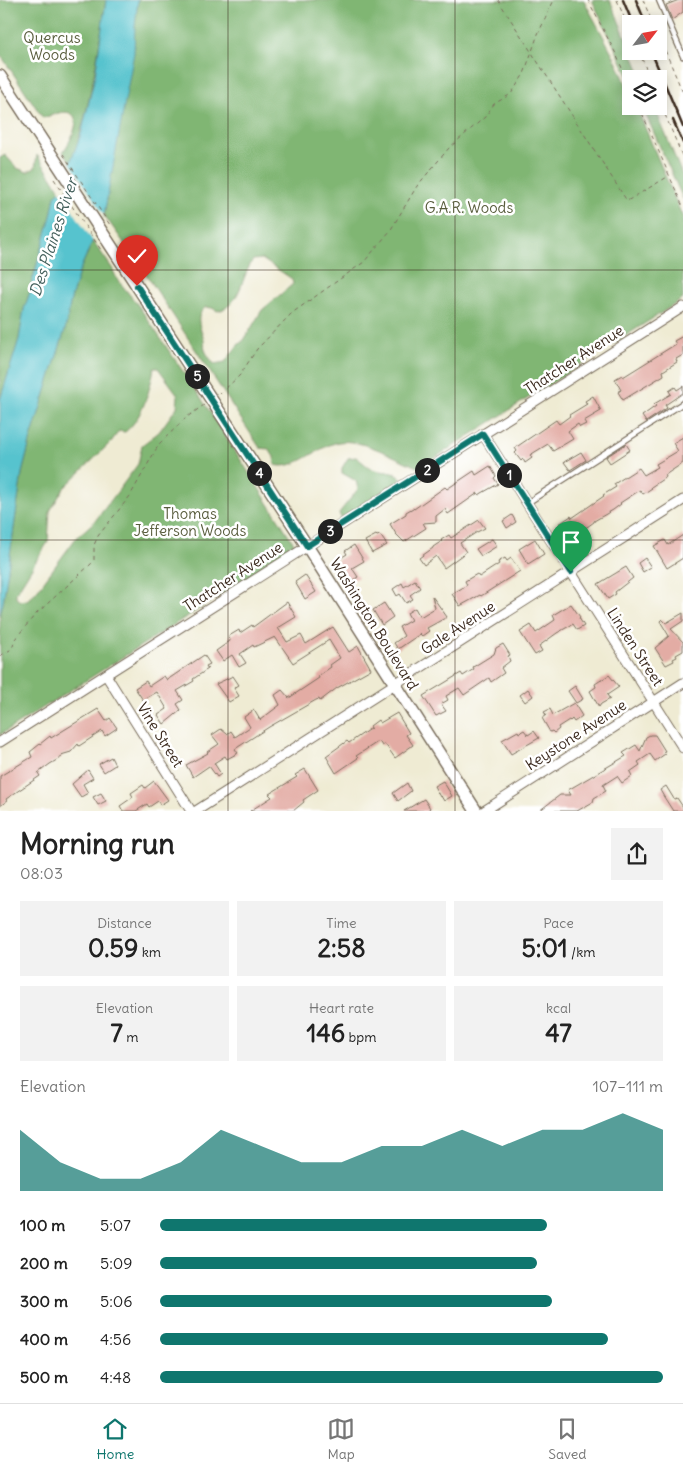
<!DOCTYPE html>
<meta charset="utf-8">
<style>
body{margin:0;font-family:Delius,sans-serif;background:#f2f2f2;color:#222;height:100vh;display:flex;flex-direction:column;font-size:19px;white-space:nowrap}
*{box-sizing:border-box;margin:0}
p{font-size:16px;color:#767676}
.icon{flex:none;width:28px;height:28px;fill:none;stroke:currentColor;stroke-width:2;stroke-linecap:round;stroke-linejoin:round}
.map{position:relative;height:811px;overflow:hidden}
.drawer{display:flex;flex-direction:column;background:#fff;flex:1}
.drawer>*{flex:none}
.needle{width:32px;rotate:59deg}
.fabs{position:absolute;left:622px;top:15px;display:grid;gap:10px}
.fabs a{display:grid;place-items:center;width:45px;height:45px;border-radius:0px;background:#fff;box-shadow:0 2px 12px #0003;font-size:25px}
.pin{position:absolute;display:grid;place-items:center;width:42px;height:42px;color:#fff;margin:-51px -21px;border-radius:50% 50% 50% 0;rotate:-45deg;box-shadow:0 0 5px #0007}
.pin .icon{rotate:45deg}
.km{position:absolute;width:25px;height:25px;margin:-12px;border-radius:50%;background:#222;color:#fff;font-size:14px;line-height:25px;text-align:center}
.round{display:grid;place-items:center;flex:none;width:52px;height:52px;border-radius:0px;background:#f2f2f2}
.overview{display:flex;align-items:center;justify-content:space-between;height:85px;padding:0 20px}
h1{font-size:28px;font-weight:700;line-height:38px}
.metrics{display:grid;grid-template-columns:repeat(3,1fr);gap:8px;height:85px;padding:5px 20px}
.metrics div{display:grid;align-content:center;border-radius:0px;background:#f2f2f2;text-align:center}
.metrics b{font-size:25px;font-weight:700}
.metrics small{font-size:14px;font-weight:400}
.metrics p{font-size:14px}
.chart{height:140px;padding:10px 20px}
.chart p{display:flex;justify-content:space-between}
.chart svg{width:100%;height:90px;margin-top:5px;fill:#0f766e;opacity:.7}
ul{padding:0 20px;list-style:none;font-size:16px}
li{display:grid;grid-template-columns:80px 60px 1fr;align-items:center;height:38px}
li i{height:12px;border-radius:6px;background:#0f766e}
.menu{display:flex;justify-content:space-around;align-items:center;height:70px;border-top:1px solid #e0e0e0;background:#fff;font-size:14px;color:#767676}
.menu a{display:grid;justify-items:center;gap:2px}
.menu .active{color:#0f766e}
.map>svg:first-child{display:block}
.forest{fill:#80b673;stroke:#5e7048;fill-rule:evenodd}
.water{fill:#56c3ce;stroke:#487676}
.pier{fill:#efebd3}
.building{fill:#e3aca4}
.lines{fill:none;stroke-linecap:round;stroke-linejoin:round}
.service-casing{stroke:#7a6e5d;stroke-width:7}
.minor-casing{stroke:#7a6e5d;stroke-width:11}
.tertiary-casing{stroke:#7a6e5d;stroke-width:14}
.path{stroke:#7a6e5d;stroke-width:1;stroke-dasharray:4 4;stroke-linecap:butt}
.service{stroke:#fff;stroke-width:4.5}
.minor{stroke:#fff;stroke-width:9}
.tertiary{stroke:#fff;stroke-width:11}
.rail{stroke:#3b2a1e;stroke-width:2.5}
.route-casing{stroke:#fff;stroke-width:10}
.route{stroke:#0f766e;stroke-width:6}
.grid{fill:none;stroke:#3b2a1e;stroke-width:1;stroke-opacity:0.55}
.labels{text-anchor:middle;stroke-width:5;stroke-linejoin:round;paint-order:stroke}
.park-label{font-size:15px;fill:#595d3d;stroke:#fff}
.street-label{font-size:15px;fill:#3b2a1e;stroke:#fff}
.water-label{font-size:16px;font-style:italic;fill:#44605c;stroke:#fff}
</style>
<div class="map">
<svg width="683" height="811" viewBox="0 0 683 811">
<rect width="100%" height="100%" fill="#fff"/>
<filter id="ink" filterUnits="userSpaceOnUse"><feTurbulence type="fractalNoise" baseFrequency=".02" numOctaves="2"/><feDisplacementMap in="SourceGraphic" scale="10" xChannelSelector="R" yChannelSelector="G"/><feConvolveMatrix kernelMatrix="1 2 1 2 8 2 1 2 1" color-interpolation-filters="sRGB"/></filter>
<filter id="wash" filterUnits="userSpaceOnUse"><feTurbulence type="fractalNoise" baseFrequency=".0096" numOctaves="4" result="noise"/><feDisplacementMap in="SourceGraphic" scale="20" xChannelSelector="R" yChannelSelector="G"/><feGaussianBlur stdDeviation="1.12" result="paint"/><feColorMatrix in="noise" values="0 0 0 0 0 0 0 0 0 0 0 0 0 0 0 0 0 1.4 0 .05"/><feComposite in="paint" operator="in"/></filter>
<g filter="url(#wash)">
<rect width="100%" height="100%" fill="#efebd3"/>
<g class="forest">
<path d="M0 0H106C98 55 90 110 71 162L63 152C68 145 84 119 70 113 62 110 50 116 43 118L0 54Z"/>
<path d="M138 0H584C596 25 631 81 631 106H636L683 218V299L419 468C398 459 361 438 339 442 318 446 296 471 275 465L274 457 269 449 260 448 142 268 104 215 117 143ZM262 259 292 279 293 284 262 310 244 340 238 345 225 362 214 364C211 360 207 355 205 350 204 346 205 341 203 337 200 326 194 316 206 307L212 308 218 311C241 305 241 277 253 260Z"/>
<path d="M592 0H610L643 79H631V81Z"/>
<path d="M642 106H654L683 177V199Z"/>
<path d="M5 155 17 168 27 172 35 168 37 155 60 190 55 196 51 216 31 285 30 292 24 309 19 339 0 400V158Z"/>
<path d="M93 241 112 268 117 279 138 305 203 401 295 545 292 550 0 735V614L3 603 22 473 31 438 65 330 71 299 79 272ZM154 368H158L178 395 177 407 159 432 142 445 138 464 115 495 95 521 76 538 36 592 27 600 20 601 16 598V593L48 542 50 511 64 488 111 442 119 431 125 432C143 418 150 389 154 368Z"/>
<path d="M356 457C362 461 369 469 376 470 386 473 394 470 402 479L341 518 339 513 358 489 356 481 342 473V468L348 458Z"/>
</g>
<path class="water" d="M106 0H138L135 26 134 53 104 215 79 272 71 299 65 330 31 438 22 473 3 603 0 614V400L19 339 24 309 30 292 31 285 51 216 55 196 60 190 82 131 95 76Z"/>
<path class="pier" d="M69 161 104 215 94 243 59 189Z"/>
<g id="blocks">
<g class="building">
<path d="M679 0H683V12L672 20 666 5Z"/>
<path d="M683 336V355L676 359 677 362 663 371 664 375 623 400 618 392 621 390 615 379 622 375 623 377 676 344 674 341Z"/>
<path d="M683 386V393L665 405 667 408 646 422 642 416 656 406 654 404 671 394 669 391 675 387 677 390Z"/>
<path d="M593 396 601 411 584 421 586 424 580 427 578 424 568 431 573 439 553 451 548 444 530 455 532 458 525 463 523 459 521 461 515 453 517 451 515 448 556 420 559 424 570 416 569 415 587 404 585 401Z"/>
<path d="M683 437V463L665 475 666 477 651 487 652 488 643 494 640 490 620 503 621 504 613 510 594 521V522L580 532 582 533 578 535 580 537 574 541 572 538 570 540 559 524 571 516 572 518 604 496 603 495 616 487 614 484 639 468 644 475 658 467 656 464 678 451 673 443Z"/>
<path d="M626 444 630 450 610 463 606 457Z"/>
<path d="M581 452 586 460 570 470 564 462Z"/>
<path d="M490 466 496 476 494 478 498 484 482 493 479 495 478 493 448 514 445 509 436 516V522L423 523 426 528 404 542 396 534 390 524 406 514V512L413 508 414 509 445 487 447 489 474 471 476 475Z"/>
<path d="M512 515 516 522 507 528 503 521Z"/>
<path d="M479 520 485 528 477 532 460 543 466 552 444 568 436 556 424 565 419 558 433 548V547L442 541 441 540 449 535 451 538Z"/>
<path d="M376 535 377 536 380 535 387 545 372 553 365 541Z"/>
<path d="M683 535V558L667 568 654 546 665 540 668 545Z"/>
<path d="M492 539 497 546 481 556 476 549Z"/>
<path d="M535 539 544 554 528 564 519 549Z"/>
<path d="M354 545 364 561 352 568 358 577 350 582 347 576 345 577 336 561 347 554 345 551Z"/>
<path d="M505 558 507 561 511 558 520 571 481 596 480 595 460 606 452 594 467 585 465 581 477 574 479 577 499 564 498 562Z"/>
<path d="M645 558 651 567 643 572 638 563Z"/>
<path d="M626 567 633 578 615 592 616 594 608 599 598 584Z"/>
<path d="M305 575 316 592 305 599 295 582Z"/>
<path d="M415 580 420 588 410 595 413 599 406 603 400 594 397 596 393 589 402 583 404 587Z"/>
<path d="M432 596 447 617 427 628 429 631 422 636 420 634 398 649 394 643 404 636 399 627 411 620 407 613 415 608 420 617 435 608Z"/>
<path d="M287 602 296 617 278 628 287 642 301 635 306 644 333 627 349 652 358 646 371 669 337 688 320 701 319 699 316 700 269 727 235 749 238 753 227 759 225 756 214 763 221 774 217 777 209 766 193 777 186 765 208 753 207 752 219 744 212 735 221 729 227 734 231 731 235 737 250 727 244 717 254 710 260 720 280 705 275 695 282 690 289 698 319 678 318 676 331 667 330 665 340 658 329 640 293 663 275 637 254 647 253 645 240 654 246 663 239 667 232 655 223 661 216 651 230 641 229 636 239 630 240 633 252 625 253 627Z"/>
<path d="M384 603 393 617 382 625 373 610Z"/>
<path d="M571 604 580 617 579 618 584 626 577 630 573 624 557 633 539 646 542 651 535 655 520 632 531 625 536 633 555 620 553 615Z"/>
<path d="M683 613V621L671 629 683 642V651L676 655 677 657 673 659 674 661 666 665 655 648 669 636 660 621 662 619 666 623Z"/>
<path d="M503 644 510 655 508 656 510 661 501 668 504 673 491 682 489 678 464 695 459 688 446 696 448 700 441 704 446 711 436 716 423 696 461 673 463 676 474 669 473 667 494 654 496 648Z"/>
<path d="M204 655 210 664 206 666 208 669 193 679 194 681 177 691 183 700 177 704 181 710 164 724 158 715 167 709 157 692 143 700 135 688 146 681 149 686 164 676 167 680Z"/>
<path d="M609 675 619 687 607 695 610 699 601 704 599 707 590 691 596 687 595 684Z"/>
<path d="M233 676 239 685 234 688 239 696 229 702 216 684Z"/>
<path d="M575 686 583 699 576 703 568 691Z"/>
<path d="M528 689 533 696 525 702 520 695Z"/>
<path d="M574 703 582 716 574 722 572 719 570 721 569 720 558 727 559 729 554 733 552 731 550 732 542 718 546 715 544 712 550 709 553 715Z"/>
<path d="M98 709 106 721 110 718 117 728 105 736 102 731 79 746 78 744 71 752 61 755 62 757 50 764 38 773 40 776 6 799 7 801 0 806V776L32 757 30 752 50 736 51 738Z"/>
<path d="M397 713 409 733 406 735 413 745 395 758 385 744 382 746 379 741 356 756 358 758 336 773 326 756 347 741 349 743 371 728 370 726 378 720 380 723Z"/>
<path d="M524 730 528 735 534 731 539 738 511 754 502 740 518 731 519 733Z"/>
<path d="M650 735H655L665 751 663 752 665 754 655 761 650 754 638 762 640 765 630 772 632 776 622 783 617 776 603 785 606 791 594 798 593 802 577 811H539L560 795H571L568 790 626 756 623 753 636 745 640 751 646 737Z"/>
<path d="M111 757 115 765 104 772 99 764Z"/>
<path d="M305 769 318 790 303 800 304 802 293 811H250L272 797 269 794 297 777 295 775Z"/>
<path d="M88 770 93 778 83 784 88 793 81 797 72 784Z"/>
<path d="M154 781 168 800 160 805 158 801 149 807 147 804 136 811H123L120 806 133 797 131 793 143 785 145 788Z"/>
<path d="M443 781 452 796 444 801 441 796 440 797 434 786Z"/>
<path d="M407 783 411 791 398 801 393 793Z"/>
<path d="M666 786 674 799 677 798 683 807V811H673L664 797 660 790Z"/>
<path d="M101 793 106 801 98 805 93 797Z"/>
<path d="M424 799 430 808 427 811H404Z"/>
</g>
</g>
</g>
<g filter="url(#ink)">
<use href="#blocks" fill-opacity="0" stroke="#7a6e5d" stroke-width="1"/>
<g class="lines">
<defs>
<g id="service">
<path d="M659 0 683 56"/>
<path d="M527 503 683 403"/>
</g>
<g id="minor">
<path d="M483 434 683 748"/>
<path d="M106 675 191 811"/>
<path d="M0 742 683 307"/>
<path d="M196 811 683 500"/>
<path d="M484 811 683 683"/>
</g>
<path id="tertiary" d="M0 76 307 546 476 811"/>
</defs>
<use href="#service" class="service-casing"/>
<use href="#minor" class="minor-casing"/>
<use href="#tertiary" class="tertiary-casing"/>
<g class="path">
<path d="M498 0 627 201 669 176"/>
<path d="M588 0 616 54 631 89"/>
<path d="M617 0 631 34"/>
<path d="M643 0 653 24"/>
<path d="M659 36 683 93"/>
<path d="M639 51 650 79"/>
<path d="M659 100 683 158"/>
<path d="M639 106 683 207"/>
<path d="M63 154 110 225"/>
<path d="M54 179 101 250"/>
<path d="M220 394 240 375 257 349 292 313 364 262 390 231 417 186 449 148 485 117 494 104 511 94 524 74 538 34 554 0"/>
<path d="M0 656 10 650 13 646 15 639 35 615 91 564 94 560V545L98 536 130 496 159 444 187 417 204 405"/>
</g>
<use href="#service" class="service"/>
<use href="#minor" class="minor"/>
<use href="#tertiary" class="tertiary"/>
<g class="rail">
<path d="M623 0 633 24"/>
<path d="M636 0 646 24"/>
<path d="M651 51 683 127"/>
<path d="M673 120 683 143"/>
</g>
</g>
</g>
<g class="lines" filter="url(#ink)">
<defs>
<path id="route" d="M137 286 307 546 483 434 571 572"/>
</defs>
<use href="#route" class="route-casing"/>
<use href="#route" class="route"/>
</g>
<path class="grid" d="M228 0V811M455 0V811M0 270H683M0 540H683"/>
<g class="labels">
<g class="park-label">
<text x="52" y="43">Quercus<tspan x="52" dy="17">Woods</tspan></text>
<text x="469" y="213">G.A.R. Woods</text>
<text x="190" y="519">Thomas<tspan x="190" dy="17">Jefferson Woods</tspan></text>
</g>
<g class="street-label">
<text transform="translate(574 360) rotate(-33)" y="5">Thatcher Avenue</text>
<text transform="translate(233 577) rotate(-33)" y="5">Thatcher Avenue</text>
<text transform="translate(374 624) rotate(58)" y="5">Washington Boulevard</text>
<text transform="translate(458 628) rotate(-33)" y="5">Gale Avenue</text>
<text transform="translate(635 647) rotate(57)" y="5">Linden Street</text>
<text transform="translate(160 735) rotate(58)" y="5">Vine Street</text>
<text transform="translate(576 735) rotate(-33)" y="5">Keystone Avenue</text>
</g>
<g class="water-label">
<text transform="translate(53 237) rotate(-72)" y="6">Des Plaines River</text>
</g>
</g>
</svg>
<div class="fabs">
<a><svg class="needle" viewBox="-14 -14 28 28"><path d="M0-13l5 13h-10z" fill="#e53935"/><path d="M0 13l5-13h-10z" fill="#767676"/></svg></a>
<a><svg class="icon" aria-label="layers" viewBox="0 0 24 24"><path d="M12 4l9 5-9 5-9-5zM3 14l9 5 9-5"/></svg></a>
</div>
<div class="pin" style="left:571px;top:572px;background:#1e9e55"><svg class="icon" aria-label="arrive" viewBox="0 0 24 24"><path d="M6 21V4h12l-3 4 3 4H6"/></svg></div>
<div class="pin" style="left:137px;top:286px;background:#d93025"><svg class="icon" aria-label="check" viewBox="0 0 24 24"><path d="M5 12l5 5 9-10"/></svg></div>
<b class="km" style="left:509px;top:475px">1</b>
<b class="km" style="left:427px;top:470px">2</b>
<b class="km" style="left:330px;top:531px">3</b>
<b class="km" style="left:259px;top:473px">4</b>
<b class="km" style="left:197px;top:376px">5</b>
</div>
<section class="drawer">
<div class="overview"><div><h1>Morning run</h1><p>08:03</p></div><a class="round"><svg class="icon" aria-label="share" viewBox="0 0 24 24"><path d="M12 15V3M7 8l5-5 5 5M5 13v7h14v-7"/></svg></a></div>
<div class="metrics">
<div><p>Distance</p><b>0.59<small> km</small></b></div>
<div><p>Time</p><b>2:58</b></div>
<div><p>Pace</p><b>5:01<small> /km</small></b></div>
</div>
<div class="metrics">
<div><p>Elevation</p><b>7<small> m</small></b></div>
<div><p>Heart rate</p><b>146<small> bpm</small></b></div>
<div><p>kcal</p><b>47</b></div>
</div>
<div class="chart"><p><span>Elevation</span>107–111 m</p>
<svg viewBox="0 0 160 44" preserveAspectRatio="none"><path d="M0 44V14L10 30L20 38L30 38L40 30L50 14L60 22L70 30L80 30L90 22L100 22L110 14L120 22L130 14L140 14L150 6L160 14V44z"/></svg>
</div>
<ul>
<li><b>100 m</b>5:07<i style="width:77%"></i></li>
<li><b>200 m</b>5:09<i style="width:75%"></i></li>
<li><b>300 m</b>5:06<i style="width:78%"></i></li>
<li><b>400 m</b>4:56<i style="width:89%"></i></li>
<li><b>500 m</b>4:48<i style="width:100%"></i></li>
</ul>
</section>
<nav class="menu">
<a class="active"><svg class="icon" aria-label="home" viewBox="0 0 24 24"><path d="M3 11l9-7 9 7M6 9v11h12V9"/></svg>Home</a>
<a><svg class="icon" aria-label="map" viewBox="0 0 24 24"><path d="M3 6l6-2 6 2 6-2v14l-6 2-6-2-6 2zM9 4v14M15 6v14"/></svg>Map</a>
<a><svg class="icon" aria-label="saved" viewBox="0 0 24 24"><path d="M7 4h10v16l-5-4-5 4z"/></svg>Saved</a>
</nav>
